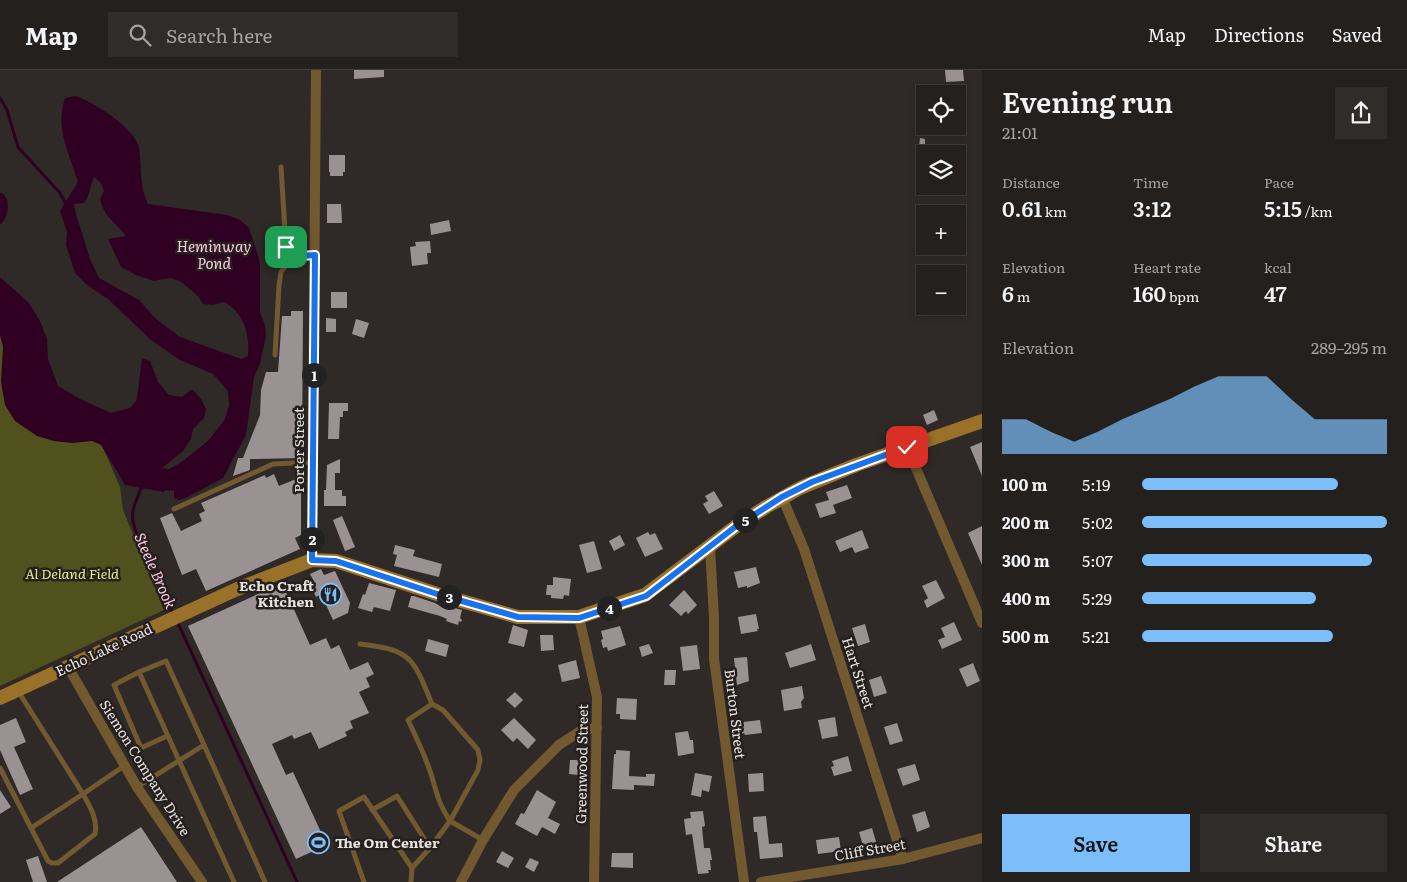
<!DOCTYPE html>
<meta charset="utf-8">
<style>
body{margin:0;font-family:Literata,serif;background:#2f2d2a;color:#f1f3f6;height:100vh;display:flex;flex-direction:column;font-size:19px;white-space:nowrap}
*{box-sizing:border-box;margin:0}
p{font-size:16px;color:#a3a3a4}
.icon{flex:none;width:28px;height:28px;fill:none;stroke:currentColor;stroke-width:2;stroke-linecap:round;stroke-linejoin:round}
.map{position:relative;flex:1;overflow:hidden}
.sheet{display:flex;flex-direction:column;background:#23201d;width:425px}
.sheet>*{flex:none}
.tools{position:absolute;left:916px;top:15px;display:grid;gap:10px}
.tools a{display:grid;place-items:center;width:50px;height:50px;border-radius:0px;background:#23201d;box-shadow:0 2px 8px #0003,0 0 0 1px #403e3b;font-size:25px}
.pin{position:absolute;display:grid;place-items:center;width:42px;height:42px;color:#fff;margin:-21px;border-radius:10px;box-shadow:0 2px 8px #0006}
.km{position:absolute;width:25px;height:25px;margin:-12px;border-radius:50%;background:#222;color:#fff;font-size:14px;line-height:25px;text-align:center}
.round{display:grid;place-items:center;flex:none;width:52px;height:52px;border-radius:0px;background:#2f2d2a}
.head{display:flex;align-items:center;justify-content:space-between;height:85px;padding:0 20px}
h1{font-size:28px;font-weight:600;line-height:38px}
.stats{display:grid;grid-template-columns:repeat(3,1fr);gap:8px;height:85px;padding:5px 20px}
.stats div{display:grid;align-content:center}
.stats b{font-size:21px;font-weight:600}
.stats small{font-size:14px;font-weight:400}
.stats p{font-size:14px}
.chart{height:140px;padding:10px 20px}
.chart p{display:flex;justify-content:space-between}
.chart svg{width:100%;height:90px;margin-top:5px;fill:#7cbef9;opacity:.7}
.action{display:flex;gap:10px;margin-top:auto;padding:10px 20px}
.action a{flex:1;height:58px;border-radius:0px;background:#7cbef9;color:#111;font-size:20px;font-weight:600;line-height:58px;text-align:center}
.action a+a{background:#2f2d2a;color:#f1f3f6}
ul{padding:0 20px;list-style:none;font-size:16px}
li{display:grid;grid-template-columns:80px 60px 1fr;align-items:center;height:38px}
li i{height:12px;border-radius:6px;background:#7cbef9}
header{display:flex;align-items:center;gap:30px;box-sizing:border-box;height:70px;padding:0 25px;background:#23201d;border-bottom:1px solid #403e3b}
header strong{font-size:24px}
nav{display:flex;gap:28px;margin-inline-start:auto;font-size:18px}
.search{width:350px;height:45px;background:#2f2d2a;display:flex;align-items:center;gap:12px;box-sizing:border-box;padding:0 18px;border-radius:0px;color:#a3a3a4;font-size:19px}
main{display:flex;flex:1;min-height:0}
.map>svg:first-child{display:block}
.green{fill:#50511c}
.water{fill:#2f0022;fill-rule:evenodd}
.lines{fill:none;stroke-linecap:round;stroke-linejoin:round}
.stream{stroke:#2f0022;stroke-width:3}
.building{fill:#9a9292}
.service{stroke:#72592f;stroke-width:5}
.minor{stroke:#72592f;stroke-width:10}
.secondary{stroke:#9a7128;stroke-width:14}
.route-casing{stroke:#fff;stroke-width:10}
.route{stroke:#1a73e8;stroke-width:6}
.labels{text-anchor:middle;stroke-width:5;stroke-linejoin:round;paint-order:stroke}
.street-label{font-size:14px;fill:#e7e3e1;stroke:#25201d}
.park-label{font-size:14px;font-style:italic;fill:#e6ea8a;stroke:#25201d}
.poi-label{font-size:14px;font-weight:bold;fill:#e7e3e1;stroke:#25201d;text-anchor:end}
.water-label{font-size:15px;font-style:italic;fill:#fcc7e6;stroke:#25201d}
</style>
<header>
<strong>Map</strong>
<div class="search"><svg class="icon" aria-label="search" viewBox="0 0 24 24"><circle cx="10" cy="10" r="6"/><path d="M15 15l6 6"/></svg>Search here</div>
<nav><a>Map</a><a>Directions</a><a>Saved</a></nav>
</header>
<main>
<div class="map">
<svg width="982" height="812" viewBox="0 0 982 812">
<rect width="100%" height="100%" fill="#2f2a27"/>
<path class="green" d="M0 236 26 289 98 366 120 417 123 440 164 540 0 616Z"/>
<g class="water">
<path d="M75 26C93 31 136 59 139 78 142 98 139 116 148 134L227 145 240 150 249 158 260 192V243L265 255 266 266 260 294 254 307 246 365 223 408 186 428 179 430 174 428V421L165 420 164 422 125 415 101 375 92 371 72 373 54 371 37 366 15 351 5 335 1 312 3 277 0 265V207L29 233 40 251 47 269 48 289 58 316 80 329 111 343 130 338 136 331 138 321 142 288 150 291 158 312 169 325 182 327 192 319 201 329 206 339 204 348 193 359 191 369 183 381 162 398 169 399 180 393 208 371 225 349 229 335 228 321 213 304 180 290 151 270 109 230 87 215 75 203 66 175 67 162 60 141 78 112C69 82 55 60 65 28ZM94 107 101 113 104 121 100 129C105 149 115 151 126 166L108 169 121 197 136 205 154 211 170 208 180 211 198 226 203 234 213 235 224 232C244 243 250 264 248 286L241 289 180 267 155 248 139 230 99 208 90 189 76 144 74 134 84 133C90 126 90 115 94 107Z"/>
<path d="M0 123H2C12 130 8 148 0 155Z"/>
</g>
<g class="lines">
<g class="stream">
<path d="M0 28 7 40 18 77 60 123 67 136"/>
<path d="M143 417 141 418C134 437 129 442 136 462L173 543"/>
<path d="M177 551 297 812"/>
</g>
</g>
<g class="building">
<path d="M354 0H384V7L354 9Z"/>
<path d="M945 0H963L964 11 946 12Z"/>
<path d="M920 68 925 69V94L917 95Z"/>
<path d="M329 85H345V102H343V106H330V102H329Z"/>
<path d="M327 134H341L342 153H327Z"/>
<path d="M449 150 451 161 431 165 430 154Z"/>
<path d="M430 171 431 183H427L428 194 412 196 410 177 416 176 415 172Z"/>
<rect x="331" y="222" width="16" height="16"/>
<path d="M291 241H303L302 388 250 389V400L233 406 238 388H243L260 345 261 320 266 302H278L282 246H291Z"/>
<path d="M326 248 336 249V262H326Z"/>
<path d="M356 249 369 253 364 268 352 264Z"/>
<path d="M329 333H348V341H343V347H340L339 369H328Z"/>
<path d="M934 340 938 350 927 355 923 345Z"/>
<path d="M982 372V406L970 377Z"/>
<path d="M340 389V403H335V420H342V426H346V436H324V420H326L327 395Z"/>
<path d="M274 404 279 416 301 407V465L295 468 300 479 206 521 196 499 182 505 160 448 172 443 181 461 202 451 199 444 205 441 201 433 265 405 266 408Z"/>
<path d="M847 415 852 428 833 435 836 443 820 448 815 434 829 430 826 422Z"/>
<path d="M714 421 723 436 709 444 703 434 708 431 705 426Z"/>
<path d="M342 446 355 477 345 481 333 450Z"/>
<path d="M982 456V495L968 463Z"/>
<path d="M862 460 869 478 855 483 852 477 840 482 835 471Z"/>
<path d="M648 462 650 465 655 463 663 479 645 487 636 468Z"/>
<path d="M620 465 625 475 614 481 609 471Z"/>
<path d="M594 471 602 499 587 503 579 475Z"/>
<path d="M395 475 415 480 413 486 442 494 439 507 394 496 397 485 393 484Z"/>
<path d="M756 497 760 513 747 518V516L738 518 734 502Z"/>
<path d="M321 499 324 505 335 501 350 533 348 543 333 550 321 524 316 527 313 520V516L316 515 310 504Z"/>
<path d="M553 507 571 509 569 526 564 525 563 529 551 528V525H546L547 515H553Z"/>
<path d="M936 510 945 528 927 538 924 531 928 528 922 516Z"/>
<path d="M282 513 310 575 326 568 331 579 339 575 350 600 368 592 374 604 366 608 370 617 359 622 369 643 350 651 353 658 345 662 347 666 319 679 311 662 294 669 292 665 272 674 286 705 293 702 327 775 296 789 188 556Z"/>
<path d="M369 513 396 520 390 541 374 537 372 542 358 538 363 524 365 525Z"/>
<path d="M684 520 697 535 688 544 686 541 681 546 669 535Z"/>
<path d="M411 526H414L435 533 443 538 444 535 462 540 460 548 462 550 461 552 459 551 458 555 446 551 447 549 440 546 408 537Z"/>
<path d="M756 544 759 559H757L758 561 741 564 738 547Z"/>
<path d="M954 552 962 570 942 579 938 570 945 567 941 558Z"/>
<path d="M865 554 870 572 858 576 852 558Z"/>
<path d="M513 555 528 560 524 577 508 573Z"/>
<path d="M620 556 626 575 608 581 607 577 603 578 601 570 603 569 601 561Z"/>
<path d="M540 565H553L554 580 541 581Z"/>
<path d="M428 569 449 575 446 587 425 581Z"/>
<path d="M649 574 653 583 642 587 639 577Z"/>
<path d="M811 574 816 590 790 598 785 583Z"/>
<path d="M697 575 700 599 683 601 680 577Z"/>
<path d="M747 587 749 611 737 615 734 588Z"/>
<path d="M576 590 580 608 562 612 558 595Z"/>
<path d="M973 593 980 611 967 617 959 599Z"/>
<path d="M665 600H676L675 615H664Z"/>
<path d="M881 606 887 623 874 627 869 610Z"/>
<path d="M802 616 804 628 801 632 802 638 784 641 781 620Z"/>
<path d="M515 622 523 630 515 638 506 630Z"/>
<path d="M617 628 637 629 636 650 620 649V644H616Z"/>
<path d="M835 647 838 666 822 669 818 650Z"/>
<path d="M16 648 26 672 14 677 33 719 20 725 0 680V655Z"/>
<path d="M514 648 536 670 528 679 517 668 513 672 501 660Z"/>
<path d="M760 650 762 663 745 665 744 663 740 664 739 654H743V652Z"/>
<path d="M897 653 903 671 890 675 884 657Z"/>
<path d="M688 661 690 670H693L694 683 678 686 675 663Z"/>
<path d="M616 680 630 681 629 706 646 707V704H655L654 716 634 715V720L612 719 614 684H616Z"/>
<path d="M848 686 852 701 834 706 831 697 834 696 832 691Z"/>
<path d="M570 690H582V703H578V705L569 704Z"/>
<path d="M915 694 920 710 903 716 897 699Z"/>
<path d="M695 703 712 706 709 722 702 720 701 727 691 725Z"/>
<path d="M763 703 764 721 749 722 748 704Z"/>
<path d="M0 720 11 737 0 744Z"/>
<path d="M537 720 556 732 548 748 560 754 555 764 542 757 537 766 515 754 521 743 524 744Z"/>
<path d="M703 741 705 756 702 757 704 778H710L712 790H710L711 800H708L709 803 698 804 692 764 686 765 684 749 691 748 690 742Z"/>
<path d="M925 741 930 757 917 762 912 745Z"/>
<path d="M766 746 769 774 782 773 783 787 760 789 757 762H754L753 747Z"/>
<path d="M141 757 177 812H57Z"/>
<path d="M872 758 877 775 864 779 859 762Z"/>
<path d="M839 767 841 781 818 784 816 770Z"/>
<path d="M502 781 514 788 508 798 496 792Z"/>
<path d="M612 783H633V798L611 797Z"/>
<path d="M38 786 47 812H33L26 790Z"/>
<path d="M530 788 539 792 534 802 525 797Z"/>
</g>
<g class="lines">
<g class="service">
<path d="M281 97 286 177 289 192"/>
<path d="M275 285 279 216 281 202 289 192 300 186 314 185"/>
<path d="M174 439 273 394 313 392"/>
<path d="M360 574C411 580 413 587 432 634"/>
<path d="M139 602 114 615 141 678 167 666"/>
<path d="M18 621 83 724 124 696"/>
<path d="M432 634 443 640 478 680 480 690 478 700 450 751C438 733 437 723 431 704 425 685 416 667 408 650Z"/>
<path d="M204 675 166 591 139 602 234 812"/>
<path d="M0 698 48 791 52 793H58L95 764C98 749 90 737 83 724L31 758"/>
<path d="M137 717 204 675 265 812"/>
<path d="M372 740 397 726 430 778"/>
<path d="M412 798 430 778 450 751 483 770"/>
<path d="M364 812 339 741 364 727 412 798 411 812"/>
</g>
<g class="minor">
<path d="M907 377 982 553"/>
<path d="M782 427 804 479 903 789"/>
<path d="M710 478 714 548V589L744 812"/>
<path d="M312 490 316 0"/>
<path d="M579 547 597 627 594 812"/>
<path d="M68 597 137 717 202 812"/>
<path d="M461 812 483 770 514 720 559 675 582 660 597 658"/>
<path d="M761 812 903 789 982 768"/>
</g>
<path class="secondary" d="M0 628 235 520 312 490 336 491 437 524 518 547H579L645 525 735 457 766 437 800 418 856 395 982 351"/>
</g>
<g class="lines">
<defs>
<path id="route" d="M286 177 289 192 300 186 315 185 312 490 336 491 437 524 518 547 579 548 646 526 735 457 782 427 812 412 907 377"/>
</defs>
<use href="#route" class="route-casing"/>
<use href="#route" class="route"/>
</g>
<defs>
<symbol id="restaurant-ring" viewBox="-11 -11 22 22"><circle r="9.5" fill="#25201d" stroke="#7cbef9" stroke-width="1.5"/><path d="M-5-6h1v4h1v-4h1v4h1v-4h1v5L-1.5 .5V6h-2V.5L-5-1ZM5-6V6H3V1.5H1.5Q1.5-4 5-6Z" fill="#7cbef9"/></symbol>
<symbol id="stadium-ring" viewBox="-11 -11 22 22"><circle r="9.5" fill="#25201d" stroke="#7cbef9" stroke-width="1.5"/><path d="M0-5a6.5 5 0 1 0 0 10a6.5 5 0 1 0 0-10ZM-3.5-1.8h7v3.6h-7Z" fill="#7cbef9"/></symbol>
</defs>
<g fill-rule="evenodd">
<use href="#restaurant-ring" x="318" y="512" width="25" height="25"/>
<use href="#stadium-ring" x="306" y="760" width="25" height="25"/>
</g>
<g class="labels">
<g class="street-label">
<text transform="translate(299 380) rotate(-90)" y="5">Porter Street</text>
<text transform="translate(104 580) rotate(-25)" y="5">Echo Lake Road</text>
<text transform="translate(858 603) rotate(72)" y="5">Hart Street</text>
<text transform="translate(735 644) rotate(83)" y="5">Burton Street</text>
<text transform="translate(582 694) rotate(-89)" y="5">Greenwood Street</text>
<text transform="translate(145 698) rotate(58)" y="5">Siemon Company Drive</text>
<text transform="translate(870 780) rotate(-10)" y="5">Cliff Street</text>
</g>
<g class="park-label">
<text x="72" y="509">Al Deland Field</text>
</g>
<g class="poi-label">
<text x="314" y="521">Echo Craft<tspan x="314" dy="16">Kitchen</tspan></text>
<text x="335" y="778" text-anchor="start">The Om Center</text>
</g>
<g class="water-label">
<text x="214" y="182">Heminway<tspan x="214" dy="17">Pond</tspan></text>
<text transform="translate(155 501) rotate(66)" y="5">Steele Brook</text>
</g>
</g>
</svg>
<div class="tools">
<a><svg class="icon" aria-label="locate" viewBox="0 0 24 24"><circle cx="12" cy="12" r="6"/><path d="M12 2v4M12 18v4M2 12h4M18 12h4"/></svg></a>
<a><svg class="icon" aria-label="layers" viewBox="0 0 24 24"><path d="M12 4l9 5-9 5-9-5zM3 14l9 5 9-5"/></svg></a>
<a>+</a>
<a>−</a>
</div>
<div class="pin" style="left:286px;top:177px;background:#1e9e55"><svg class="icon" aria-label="arrive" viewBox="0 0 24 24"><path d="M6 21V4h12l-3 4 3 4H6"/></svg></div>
<div class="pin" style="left:907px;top:377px;background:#d93025"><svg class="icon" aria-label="check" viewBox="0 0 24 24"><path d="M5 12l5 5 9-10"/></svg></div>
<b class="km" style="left:314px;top:305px">1</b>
<b class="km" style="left:312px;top:469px">2</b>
<b class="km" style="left:449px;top:527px">3</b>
<b class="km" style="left:609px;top:538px">4</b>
<b class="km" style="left:745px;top:450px">5</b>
</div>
<section class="sheet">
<div class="head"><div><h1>Evening run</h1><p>21:01</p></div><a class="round"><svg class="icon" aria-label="share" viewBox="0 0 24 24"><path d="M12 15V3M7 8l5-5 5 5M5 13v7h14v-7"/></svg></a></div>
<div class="stats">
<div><p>Distance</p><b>0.61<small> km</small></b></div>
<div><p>Time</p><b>3:12</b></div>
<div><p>Pace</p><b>5:15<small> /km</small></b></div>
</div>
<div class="stats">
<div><p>Elevation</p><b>6<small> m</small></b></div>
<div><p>Heart rate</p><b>160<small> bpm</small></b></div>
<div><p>kcal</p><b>47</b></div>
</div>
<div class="chart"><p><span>Elevation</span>289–295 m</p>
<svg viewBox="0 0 160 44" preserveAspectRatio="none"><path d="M0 44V27L10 27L20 33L30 38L40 33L50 27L60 22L70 17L80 11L90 6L100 6L110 6L120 17L130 27L140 27L150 27L160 27V44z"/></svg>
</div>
<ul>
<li><b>100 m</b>5:19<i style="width:80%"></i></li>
<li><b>200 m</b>5:02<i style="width:100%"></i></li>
<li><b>300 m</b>5:07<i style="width:94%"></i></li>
<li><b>400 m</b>5:29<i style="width:71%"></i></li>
<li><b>500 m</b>5:21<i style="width:78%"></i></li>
</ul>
<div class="action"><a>Save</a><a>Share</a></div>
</section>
</main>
